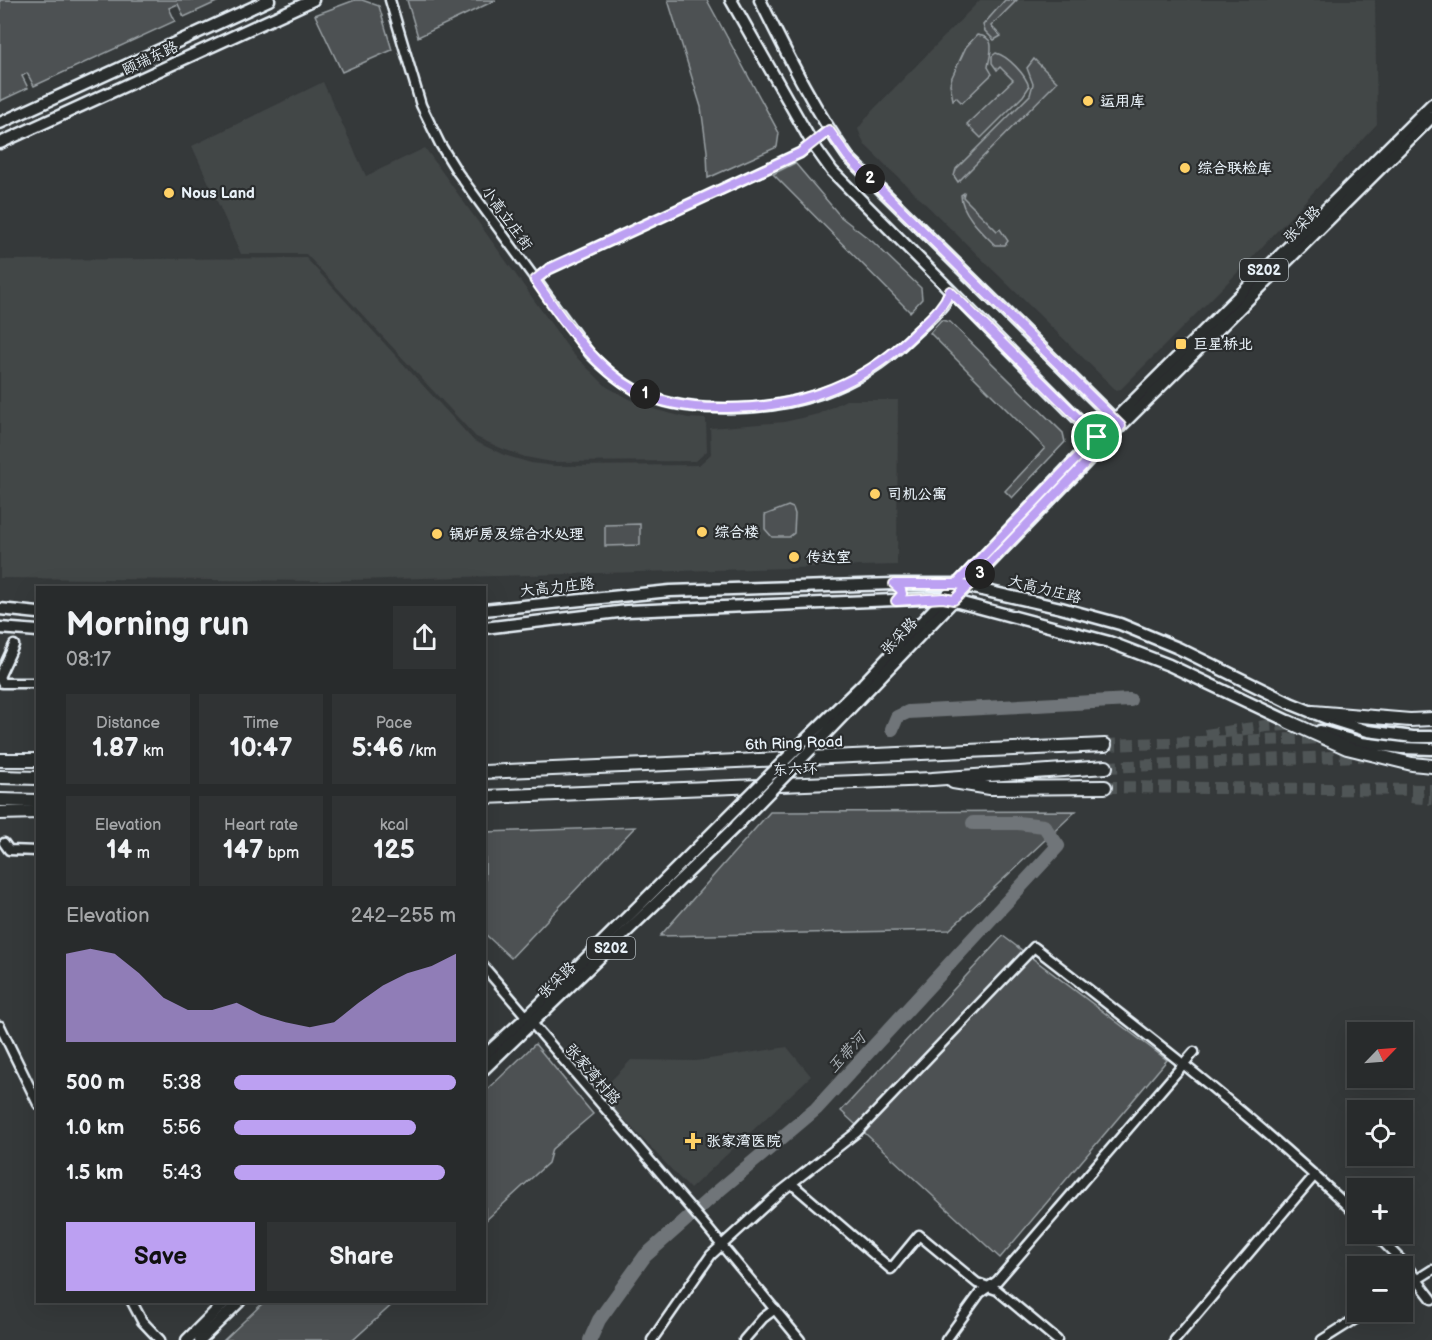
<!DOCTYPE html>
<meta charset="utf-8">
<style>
body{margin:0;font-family:"Balsamiq Sans","LXGW WenKai TC",sans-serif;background:#303334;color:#f1f3f6;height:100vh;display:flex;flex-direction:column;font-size:22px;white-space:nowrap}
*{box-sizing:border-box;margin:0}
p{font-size:20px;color:#a5a7a9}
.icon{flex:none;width:33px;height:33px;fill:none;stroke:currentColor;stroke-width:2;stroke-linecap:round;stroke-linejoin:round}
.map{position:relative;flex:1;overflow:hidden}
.sheet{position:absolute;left:36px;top:586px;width:450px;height:717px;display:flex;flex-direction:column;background:#282b2c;border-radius:0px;box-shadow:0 6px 24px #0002,0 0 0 2px #444748}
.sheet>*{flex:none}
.needle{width:39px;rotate:65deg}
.buttons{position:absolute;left:1347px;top:1022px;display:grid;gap:12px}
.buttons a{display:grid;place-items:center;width:66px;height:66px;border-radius:0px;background:#282b2c;box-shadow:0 6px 24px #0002,0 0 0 2px #444748;font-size:30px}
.pin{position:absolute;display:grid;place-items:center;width:51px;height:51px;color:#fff;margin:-26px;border:3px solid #fff;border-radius:50%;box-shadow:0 2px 6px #0007}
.km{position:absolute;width:30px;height:30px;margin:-15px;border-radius:50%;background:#222;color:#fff;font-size:16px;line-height:30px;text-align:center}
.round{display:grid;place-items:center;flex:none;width:63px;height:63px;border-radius:0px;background:#303334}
.headline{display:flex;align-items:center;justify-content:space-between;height:102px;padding:0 30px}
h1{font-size:33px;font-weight:800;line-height:45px}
.stats{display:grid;grid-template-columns:repeat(3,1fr);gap:9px;height:102px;padding:6px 30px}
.stats div{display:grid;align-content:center;border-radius:0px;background:#303334;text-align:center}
.stats b{font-size:26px;font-weight:800}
.stats small{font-size:16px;font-weight:400}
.stats p{font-size:16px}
.chart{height:168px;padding:12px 30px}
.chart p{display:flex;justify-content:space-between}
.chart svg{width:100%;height:108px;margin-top:6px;fill:#bca0f2;opacity:.7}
.button{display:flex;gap:12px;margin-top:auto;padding:12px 30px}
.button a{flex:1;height:69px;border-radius:0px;background:#bca0f2;color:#111;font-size:24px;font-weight:800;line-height:69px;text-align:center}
.button a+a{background:#303334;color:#f1f3f6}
ul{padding:0 30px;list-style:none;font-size:20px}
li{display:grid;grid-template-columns:96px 72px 1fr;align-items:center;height:45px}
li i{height:15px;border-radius:8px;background:#bca0f2}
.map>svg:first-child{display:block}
.built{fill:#424647}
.green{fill:#4d5152;stroke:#9aa1a5;stroke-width:1.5}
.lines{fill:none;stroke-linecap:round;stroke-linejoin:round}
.river{stroke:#707579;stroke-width:14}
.highway-tunnel{stroke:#505556;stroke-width:12;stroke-dasharray:12 6;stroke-linecap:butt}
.minor-casing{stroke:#e8f1f8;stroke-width:13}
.major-casing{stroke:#e8f1f8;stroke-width:15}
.highway-casing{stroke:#e8f1f8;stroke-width:16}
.minor{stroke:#2a2d2e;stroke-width:8}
.major{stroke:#2a2d2e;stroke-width:10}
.highway{stroke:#2a2d2e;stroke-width:12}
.major-bridge-casing{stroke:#e8f1f8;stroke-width:15;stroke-linecap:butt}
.major-bridge{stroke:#2a2d2e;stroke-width:10}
.route-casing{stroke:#fff;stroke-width:12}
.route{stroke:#bca0f2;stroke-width:8}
.poi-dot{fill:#ffd166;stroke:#2a2d2e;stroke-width:2}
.labels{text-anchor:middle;stroke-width:4.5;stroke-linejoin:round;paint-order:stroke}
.shield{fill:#2a2d2e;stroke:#afb6bb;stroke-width:1.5}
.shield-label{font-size:14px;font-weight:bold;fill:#e8f1f8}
.street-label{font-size:15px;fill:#e8f1f8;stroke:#2a2d2e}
.poi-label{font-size:15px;font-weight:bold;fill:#e8f1f8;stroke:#2a2d2e;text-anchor:start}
.water-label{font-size:16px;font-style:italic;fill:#acb3b8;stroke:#2a2d2e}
</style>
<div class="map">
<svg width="1432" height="1340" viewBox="0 0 1432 1340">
<rect width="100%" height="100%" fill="#35393a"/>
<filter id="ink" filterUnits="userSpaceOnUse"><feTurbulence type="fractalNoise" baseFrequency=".0167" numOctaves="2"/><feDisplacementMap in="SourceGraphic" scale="12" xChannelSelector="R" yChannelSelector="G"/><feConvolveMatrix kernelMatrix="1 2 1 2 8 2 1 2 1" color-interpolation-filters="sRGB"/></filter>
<g filter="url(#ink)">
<g class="built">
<path d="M980 0H1375L1377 124 1248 262 1121 389 1116 390 864 144 858 129 872 111Z"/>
<path d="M323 82 366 176 425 148 572 353 607 387 645 407 688 418 706 419 707 451 696 461 552 462 525 457 503 449 476 437 306 254H241L192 146Z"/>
<path d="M306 258 474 441 504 455 531 463 555 466 699 465 711 454 710 428 784 422 818 414 846 400H898L897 565 314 581 0 578V260Z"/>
<path d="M787 1047 811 1076 690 1189 599 1093 631 1060 696 1061Z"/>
</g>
<g class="green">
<path d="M0 0H221L184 17 178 4 169 8 175 21 34 86 27 73 22 76 28 88 0 101Z"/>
<path d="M355 0H362L379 6 392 50 342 72 315 15Z"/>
<path d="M407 0H496L418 37Z"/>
<path d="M668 0H707L779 133 777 147 708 178 707 151 701 107Z"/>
<path d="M1005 0H1017L991 26 1001 36 994 40 985 31 983 25Z"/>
<path d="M977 35C998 37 990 53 988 67L992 74 962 103 956 97 953 100 950 84 952 77 966 47Z"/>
<path d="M996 53C1008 56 1026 75 1029 87L1023 96 981 138 967 124 1013 80 1000 67 997 70 992 63V56Z"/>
<path d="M1034 59 1057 82 958 182 954 176 956 169 1030 95 1033 84 1027 68Z"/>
<path d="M795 163 841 217 873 242 921 288 922 299 910 312 773 174Z"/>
<path d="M964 193 963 197 997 231 1000 229 1008 241 1005 245H995C983 233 961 213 961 195Z"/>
<path d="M941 320 950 322 1063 433 1065 442 1012 498 1005 491 1045 448 930 333Z"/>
<path d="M788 506 793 508 795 514 794 533 789 537H772L765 529V515Z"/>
<path d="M640 524V545L605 546V525Z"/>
<path d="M1076 811 949 930 660 936 770 812Z"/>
<path d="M635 827 511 958 485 934V832Z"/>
<path d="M1003 936 1167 1060 1000 1258 841 1111Z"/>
<path d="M535 1044 593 1114 552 1149 548 1163 485 1221V1092Z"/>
<path d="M264 1302H395L353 1340H224Z"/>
</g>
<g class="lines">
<g class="river">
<path d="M892 729 897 717 908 712 1130 700"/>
<path d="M590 1340 599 1320 645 1256 716 1193 816 1109 1058 846 1044 826 1018 823H973"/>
</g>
<g class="highway-tunnel">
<path d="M1206 735 1266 726 1341 722"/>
<path d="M1343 737 1386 736"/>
<path d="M1105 745 1326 738"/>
<path d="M1106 767 1423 753"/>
<path d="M1105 787 1432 790"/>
<path d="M1411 797 1432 799"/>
</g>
<defs>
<g id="minor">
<path d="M390 0 421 105 440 144 458 173 590 354C604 368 619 381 637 391 661 403 689 408 717 408 788 411 858 390 909 339 919 329 938 314 945 303 947 300 948 295 950 291"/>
<path d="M535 280 549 269 800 153 829 130"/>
<path d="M0 675 14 645"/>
<path d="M0 679 2 683H38"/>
<path d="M4 843 9 850 38 851"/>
<path d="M484 967 705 1225 800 1340"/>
<path d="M0 1026 38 1104"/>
<path d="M792 1184 891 1269 919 1235 977 1283 997 1290 1057 1340"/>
<path d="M1374 1233 1404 1263 1432 1299"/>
<path d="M1402 1289 1432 1270"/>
<path d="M132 1302 142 1321 160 1340"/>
<path d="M652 1340 711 1255 779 1193 857 1132 1034 947C1145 1033 1257 1119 1358 1216"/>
<path d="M744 1340 763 1318 775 1309"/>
<path d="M946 1340 980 1293 997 1281 1194 1052"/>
<path d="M1175 1340 1315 1175"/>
<path d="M1322 1340 1368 1311"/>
</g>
<g id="major">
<path d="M731 0 812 143 832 171 1102 443"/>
<path d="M760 0C787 54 813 108 848 157L1119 424"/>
<path d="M0 123 269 0"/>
<path d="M0 143 313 0"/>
<path d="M0 609 38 613"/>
<path d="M484 610 670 591 894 584H956L1061 608 1120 624 1178 648 1292 704 1327 718 1368 731 1413 737H1432"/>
<path d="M0 628 38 631"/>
<path d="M484 628 627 611 943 598 1109 642 1169 665 1296 725"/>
<path d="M1320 731 1361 743 1402 748 1432 749"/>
<path d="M796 749 863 684 1097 437 1432 104"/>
<path d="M811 749 1121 426 1432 117"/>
<path d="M484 1056 532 1012 723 822"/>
<path d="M484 1069 737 825"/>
<path d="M187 1340 225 1302"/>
<path d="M200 1340 239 1302"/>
</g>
<g id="highway">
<path d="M1313 712 1410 720 1432 719"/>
<path d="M1289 722 1347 748 1412 764 1432 766"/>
<path d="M0 760H38"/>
<path d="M484 772 1105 745"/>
<path d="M0 777 38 778"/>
<path d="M953 782 990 788 1105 787"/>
<path d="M484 797 932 779 1106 767"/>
<path d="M0 800 38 801"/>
<path d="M0 813 38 812"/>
</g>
</defs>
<use href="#minor" class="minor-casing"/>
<use href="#major" class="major-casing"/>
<use href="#highway" class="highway-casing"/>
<use href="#minor" class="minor"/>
<use href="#major" class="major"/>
<use href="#highway" class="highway"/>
<defs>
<g id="major-bridge">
<path d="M723 822 796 749"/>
<path d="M737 825 811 749"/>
</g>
</defs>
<use href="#major-bridge" class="major-bridge-casing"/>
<use href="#major-bridge" class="major-bridge"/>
</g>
</g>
<g class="lines" filter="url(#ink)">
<defs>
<path id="route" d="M1097 437 950 291C943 308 929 319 916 332 862 386 795 410 719 408 691 408 661 404 635 390 591 365 564 321 535 280L549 269 800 153 829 130 848 157 1121 426 968 586 956 584H894L901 590 902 594 896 601 943 598 954 600 968 586 956 584 1097 437"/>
</defs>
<use href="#route" class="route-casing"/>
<use href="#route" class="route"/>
</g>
<g class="poi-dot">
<circle cx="1088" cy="101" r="6"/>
<circle cx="1185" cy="168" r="6"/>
<circle cx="169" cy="193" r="6"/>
<rect x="1175" y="338" width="12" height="12" rx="3"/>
<circle cx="875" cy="494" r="6"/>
<circle cx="702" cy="532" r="6"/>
<circle cx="437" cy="534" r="6"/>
<circle cx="794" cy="557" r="6"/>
<path d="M690 1132h6v6h6v6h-6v6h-6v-6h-6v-6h6z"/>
</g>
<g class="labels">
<g class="shield">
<rect x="1240" y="259" width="48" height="22" rx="4.5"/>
<rect x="587" y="937" width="48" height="22" rx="4.5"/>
</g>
<g class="shield-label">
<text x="1264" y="275">S202</text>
<text x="611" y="953">S202</text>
</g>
<g class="street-label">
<text transform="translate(150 58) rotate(-25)" y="5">颐瑞东路</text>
<text transform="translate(507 218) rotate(54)" y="5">小高立庄街</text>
<text transform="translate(1302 224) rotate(-45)" y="5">张采路</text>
<text transform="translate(557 587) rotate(-6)" y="5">大高力庄路</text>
<text transform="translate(1045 589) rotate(14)" y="5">大高力庄路</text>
<text transform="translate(899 636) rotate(-46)" y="5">张采路</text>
<text transform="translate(794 743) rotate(-2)" y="5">6th Ring Road</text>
<text transform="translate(795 769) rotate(-2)" y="5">东六环</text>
<text transform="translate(557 980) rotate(-44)" y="5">张采路</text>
<text transform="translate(593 1074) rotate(49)" y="5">张家湾村路</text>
</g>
<g class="poi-label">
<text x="1100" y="106">运用库</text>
<text x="1197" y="173">综合联检库</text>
<text x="181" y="198">Nous Land</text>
<text x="1193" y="349">巨星桥北</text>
<text x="887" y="499">司机公寓</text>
<text x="714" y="537">综合楼</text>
<text x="449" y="539">锅炉房及综合水处理</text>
<text x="806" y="562">传达室</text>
<text x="706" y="1146">张家湾医院</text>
</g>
<g class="water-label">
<text transform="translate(846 1052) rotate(-47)" y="6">玉带河</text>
</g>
</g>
</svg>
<div class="buttons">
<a><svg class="needle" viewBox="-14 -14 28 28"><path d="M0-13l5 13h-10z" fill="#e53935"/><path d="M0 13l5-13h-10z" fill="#a5a7a9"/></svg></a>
<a><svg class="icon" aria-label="locate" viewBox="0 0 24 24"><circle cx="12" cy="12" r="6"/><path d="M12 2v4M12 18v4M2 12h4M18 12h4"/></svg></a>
<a>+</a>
<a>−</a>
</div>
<div class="pin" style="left:1097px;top:437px;background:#1e9e55"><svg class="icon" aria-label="arrive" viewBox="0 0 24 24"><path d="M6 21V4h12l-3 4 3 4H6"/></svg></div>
<b class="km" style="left:645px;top:394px">1</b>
<b class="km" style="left:870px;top:179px">2</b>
<b class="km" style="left:980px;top:574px">3</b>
<section class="sheet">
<div class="headline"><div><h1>Morning run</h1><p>08:17</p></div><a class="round"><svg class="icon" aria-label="share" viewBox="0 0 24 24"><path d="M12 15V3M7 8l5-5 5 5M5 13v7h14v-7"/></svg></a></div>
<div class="stats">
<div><p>Distance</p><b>1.87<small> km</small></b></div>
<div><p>Time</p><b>10:47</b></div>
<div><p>Pace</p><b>5:46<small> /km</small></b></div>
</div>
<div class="stats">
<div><p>Elevation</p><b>14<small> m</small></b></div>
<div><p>Heart rate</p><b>147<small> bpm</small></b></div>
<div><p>kcal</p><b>125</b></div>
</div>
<div class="chart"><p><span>Elevation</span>242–255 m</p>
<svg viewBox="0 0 160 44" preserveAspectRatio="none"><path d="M0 44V8L10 6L20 8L30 16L40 26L50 31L60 31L70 28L80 33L90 36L100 38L110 36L120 28L130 21L140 16L150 13L160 8V44z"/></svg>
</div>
<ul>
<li><b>500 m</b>5:38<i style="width:100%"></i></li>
<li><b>1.0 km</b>5:56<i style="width:82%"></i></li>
<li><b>1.5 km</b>5:43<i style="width:95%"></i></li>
</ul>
<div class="button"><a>Save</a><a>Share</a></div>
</section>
</div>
